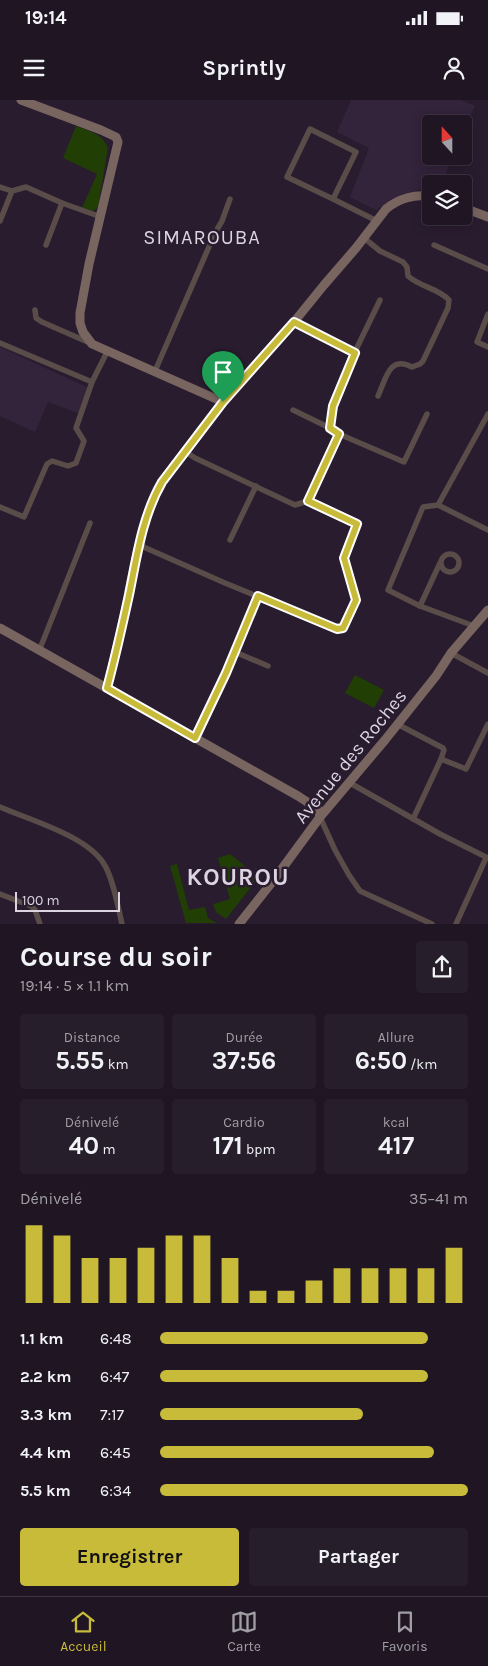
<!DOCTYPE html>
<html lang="fr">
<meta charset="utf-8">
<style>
body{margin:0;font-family:Karla,sans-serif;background:#271e2b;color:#f1f3f6;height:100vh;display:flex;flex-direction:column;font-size:19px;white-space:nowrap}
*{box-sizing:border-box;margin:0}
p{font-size:16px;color:#a19fa6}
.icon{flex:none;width:28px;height:28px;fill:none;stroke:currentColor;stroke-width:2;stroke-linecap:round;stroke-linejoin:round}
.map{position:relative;height:824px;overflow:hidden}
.panel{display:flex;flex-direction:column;background:#1f1523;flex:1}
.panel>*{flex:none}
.needle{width:32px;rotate:339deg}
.buttons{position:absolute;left:422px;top:15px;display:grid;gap:10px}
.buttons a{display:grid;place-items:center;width:50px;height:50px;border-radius:5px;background:#1f1523;box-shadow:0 2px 12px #0003,0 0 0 1px #3c3441;font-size:25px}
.scale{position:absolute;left:15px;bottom:12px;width:105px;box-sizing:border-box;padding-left:5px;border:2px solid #dcd4e1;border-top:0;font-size:14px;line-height:18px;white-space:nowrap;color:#dcd4e1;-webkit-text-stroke:4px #291c2f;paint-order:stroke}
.pin{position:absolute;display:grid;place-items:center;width:42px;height:42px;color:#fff;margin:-51px -21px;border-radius:50% 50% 50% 0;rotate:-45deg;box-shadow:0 0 5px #0007}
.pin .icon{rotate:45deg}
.round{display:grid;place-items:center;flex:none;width:52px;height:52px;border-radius:5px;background:#271e2b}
.summary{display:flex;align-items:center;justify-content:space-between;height:85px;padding:0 20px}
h1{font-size:28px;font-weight:700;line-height:38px}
.metrics{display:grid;grid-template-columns:repeat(3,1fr);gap:8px;height:85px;padding:5px 20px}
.metrics div{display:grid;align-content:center;border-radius:5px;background:#271e2b;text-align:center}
.metrics b{font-size:25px;font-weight:700}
.metrics small{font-size:14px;font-weight:400}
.metrics p{font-size:14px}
.chart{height:140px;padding:10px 20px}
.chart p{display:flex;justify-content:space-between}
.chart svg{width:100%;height:90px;margin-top:5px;stroke:#c9bb3a;stroke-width:6}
.cta{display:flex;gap:10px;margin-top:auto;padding:10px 20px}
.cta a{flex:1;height:58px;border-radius:5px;background:#c9bb3a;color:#111;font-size:20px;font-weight:700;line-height:58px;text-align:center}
.cta a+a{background:#271e2b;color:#f1f3f6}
ul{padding:0 20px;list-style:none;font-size:16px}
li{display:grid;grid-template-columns:80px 60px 1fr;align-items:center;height:38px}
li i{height:12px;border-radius:6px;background:#c9bb3a}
.status{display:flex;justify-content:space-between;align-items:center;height:35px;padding:0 25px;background:#1f1523;direction:ltr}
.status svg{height:14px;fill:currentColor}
header{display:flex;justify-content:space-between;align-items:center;height:65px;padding:0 20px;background:#1f1523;font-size:22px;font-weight:700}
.tab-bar{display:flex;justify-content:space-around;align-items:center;height:70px;border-top:1px solid #3c3441;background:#1f1523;font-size:14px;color:#a19fa6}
.tab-bar a{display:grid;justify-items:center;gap:2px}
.tab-bar .on{color:#c9bb3a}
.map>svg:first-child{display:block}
.built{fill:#33233b}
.green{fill:#213e04}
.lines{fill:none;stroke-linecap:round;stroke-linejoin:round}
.street{stroke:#5a4d49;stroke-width:5.5}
.secondary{stroke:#79655f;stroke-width:9}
.route-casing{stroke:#fff;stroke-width:10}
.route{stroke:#c9bb3a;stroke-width:6}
.labels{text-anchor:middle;stroke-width:5;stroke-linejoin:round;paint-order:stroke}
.street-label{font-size:19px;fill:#dcd4e1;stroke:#291c2f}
.neighbourhood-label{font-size:20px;letter-spacing:1px;fill:#dcd4e1;stroke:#291c2f}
.district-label{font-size:24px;font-weight:bold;letter-spacing:1px;fill:#dcd4e1;stroke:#291c2f}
</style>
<div class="status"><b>19:14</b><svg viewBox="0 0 49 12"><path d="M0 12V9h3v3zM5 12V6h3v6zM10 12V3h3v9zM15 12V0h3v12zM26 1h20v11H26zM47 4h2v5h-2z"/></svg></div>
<header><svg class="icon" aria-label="menu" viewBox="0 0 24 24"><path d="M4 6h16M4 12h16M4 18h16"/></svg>Sprintly<svg class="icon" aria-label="person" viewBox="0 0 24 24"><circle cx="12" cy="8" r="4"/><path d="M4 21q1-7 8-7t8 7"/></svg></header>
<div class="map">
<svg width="488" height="824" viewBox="0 0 488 824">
<rect width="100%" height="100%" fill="#291c2f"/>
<g class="built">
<path d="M351 0H461L475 6 464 31V24H431V56H453L441 84H431V92L421 89 400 95 376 110 350 97 369 48 337 32Z"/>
<path d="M0 247 91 289 80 314 48 302 35 332 0 316Z"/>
</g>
<g class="green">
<path d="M76 26C89 31 103 34 108 48L98 107 93 111 82 108 97 74 63 58Z"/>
<path d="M355 575 384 590 374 608 345 593Z"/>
<path d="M230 754 259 777 226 819 216 812 213 804 230 799 218 758Z"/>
<path d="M177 764 189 810 205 807 208 818 217 823H186L170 766Z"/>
</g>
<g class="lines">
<g class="street">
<path d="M0 87 12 91"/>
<path d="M333 99 287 77 310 29 356 52 333 99 377 121"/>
<path d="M0 121 12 91 26 87 62 103 101 117"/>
<path d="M364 138 380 151 403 162 407 167 408 176C420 187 438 188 449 200L448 208 423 261 420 264 412 267C389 255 386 279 378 296"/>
<path d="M46 145 62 103"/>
<path d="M434 145 488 169"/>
<path d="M35 210 36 218 42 222 90 243"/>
<path d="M488 214 477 242 488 247"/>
<path d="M294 222 355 253"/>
<path d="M0 243 92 282"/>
<path d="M155 271 215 133 222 121 230 99"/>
<path d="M293 310 330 328"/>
<path d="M339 334 404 362 427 314"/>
<path d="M186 352 195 358 295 405 308 401"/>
<path d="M308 401 339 334 330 328C336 283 361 241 380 200"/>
<path d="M438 405 488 430"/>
<path d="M0 407 24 417 47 364 52 361 68 366 76 363 84 341 76 328 92 282 108 250"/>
<path d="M230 440 256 386"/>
<path d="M139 445 225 483 337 529 343 528 356 500 344 458 357 424 308 401"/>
<circle cx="450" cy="463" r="9"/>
<path d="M420 506 440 463"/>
<path d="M474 526 420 506 388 490 423 407 438 405 488 314"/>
<path d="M39 551 90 423"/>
<path d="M235 552 268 566"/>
<path d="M451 553 488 573"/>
<path d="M397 624 443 648 444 650 441 659"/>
<path d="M195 638 226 573 258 496"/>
<path d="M350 683 440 734 488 758"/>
<path d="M0 707C30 720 87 736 104 764 113 778 118 807 122 824"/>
<path d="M320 717 335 750 349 775 360 791 432 824"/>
<path d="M413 719 441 659 466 669 488 624"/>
<path d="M0 794 31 806 35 810 40 824"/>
<path d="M456 824 486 758"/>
</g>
<g class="secondary">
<path d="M21 0 101 30 116 37 118 42 89 164 80 213V223L83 232 92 244 223 302"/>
<path d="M464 108 488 117"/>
<path d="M0 528 298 696 318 709 320 717"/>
<path d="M107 588C115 556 123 524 129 491 137 453 143 416 162 382L223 302 294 222 324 185 356 148 386 109C398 99 416 93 431 97"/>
<path d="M239 824 273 781 320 717 385 640 436 576 451 553 488 510"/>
</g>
</g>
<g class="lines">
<defs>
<path id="route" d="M294 222 355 253 333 306 330 328 339 334 308 401 357 424 344 458 356 500 343 528 337 529 258 496 226 573 195 638 107 588C115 558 122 527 129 495 137 456 142 417 162 382L223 302Z"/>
</defs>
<use href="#route" class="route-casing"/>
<use href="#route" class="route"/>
</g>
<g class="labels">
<g class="street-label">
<text transform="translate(350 656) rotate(-51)" y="7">Avenue des Roches</text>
</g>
<g class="neighbourhood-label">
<text x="202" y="144">SIMAROUBA</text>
</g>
<g class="district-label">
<text x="238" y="785">KOUROU</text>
</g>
</g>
</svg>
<div class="buttons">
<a><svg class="needle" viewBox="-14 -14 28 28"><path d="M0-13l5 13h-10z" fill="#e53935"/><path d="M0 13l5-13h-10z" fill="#a19fa6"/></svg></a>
<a><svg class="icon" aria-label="layers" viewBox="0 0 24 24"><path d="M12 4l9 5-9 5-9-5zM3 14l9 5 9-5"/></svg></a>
</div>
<div class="scale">100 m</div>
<div class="pin" style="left:223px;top:302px;background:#1e9e55"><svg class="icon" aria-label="arrive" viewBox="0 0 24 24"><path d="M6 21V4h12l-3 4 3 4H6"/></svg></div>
</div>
<section class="panel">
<div class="summary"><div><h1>Course du soir</h1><p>19:14 · 5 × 1.1 km</p></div><a class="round"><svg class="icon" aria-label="share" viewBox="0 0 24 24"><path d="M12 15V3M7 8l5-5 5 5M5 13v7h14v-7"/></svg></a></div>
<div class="metrics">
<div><p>Distance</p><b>5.55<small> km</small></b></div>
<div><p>Durée</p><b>37:56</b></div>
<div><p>Allure</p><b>6:50<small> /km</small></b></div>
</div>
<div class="metrics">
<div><p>Dénivelé</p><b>40<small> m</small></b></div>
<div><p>Cardio</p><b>171<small> bpm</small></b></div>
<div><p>kcal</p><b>417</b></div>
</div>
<div class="chart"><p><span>Dénivelé</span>35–41 m</p>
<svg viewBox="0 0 160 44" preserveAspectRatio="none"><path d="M5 44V6M15 44V11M25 44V22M35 44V22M45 44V17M55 44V11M65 44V11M75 44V22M85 44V38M95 44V38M105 44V33M115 44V27M125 44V27M135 44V27M145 44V27M155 44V17"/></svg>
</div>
<ul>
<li><b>1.1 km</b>6:48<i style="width:87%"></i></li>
<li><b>2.2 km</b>6:47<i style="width:87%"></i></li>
<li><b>3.3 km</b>7:17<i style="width:66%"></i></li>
<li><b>4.4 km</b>6:45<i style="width:89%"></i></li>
<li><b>5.5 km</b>6:34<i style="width:100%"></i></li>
</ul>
<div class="cta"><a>Enregistrer</a><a>Partager</a></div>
</section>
<nav class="tab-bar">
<a class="on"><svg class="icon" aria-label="home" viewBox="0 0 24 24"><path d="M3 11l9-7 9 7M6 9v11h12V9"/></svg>Accueil</a>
<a><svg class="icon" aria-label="map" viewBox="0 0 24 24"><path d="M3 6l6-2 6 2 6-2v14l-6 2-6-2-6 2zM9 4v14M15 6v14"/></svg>Carte</a>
<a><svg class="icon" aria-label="saved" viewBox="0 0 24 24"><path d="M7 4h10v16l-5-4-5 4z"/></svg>Favoris</a>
</nav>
